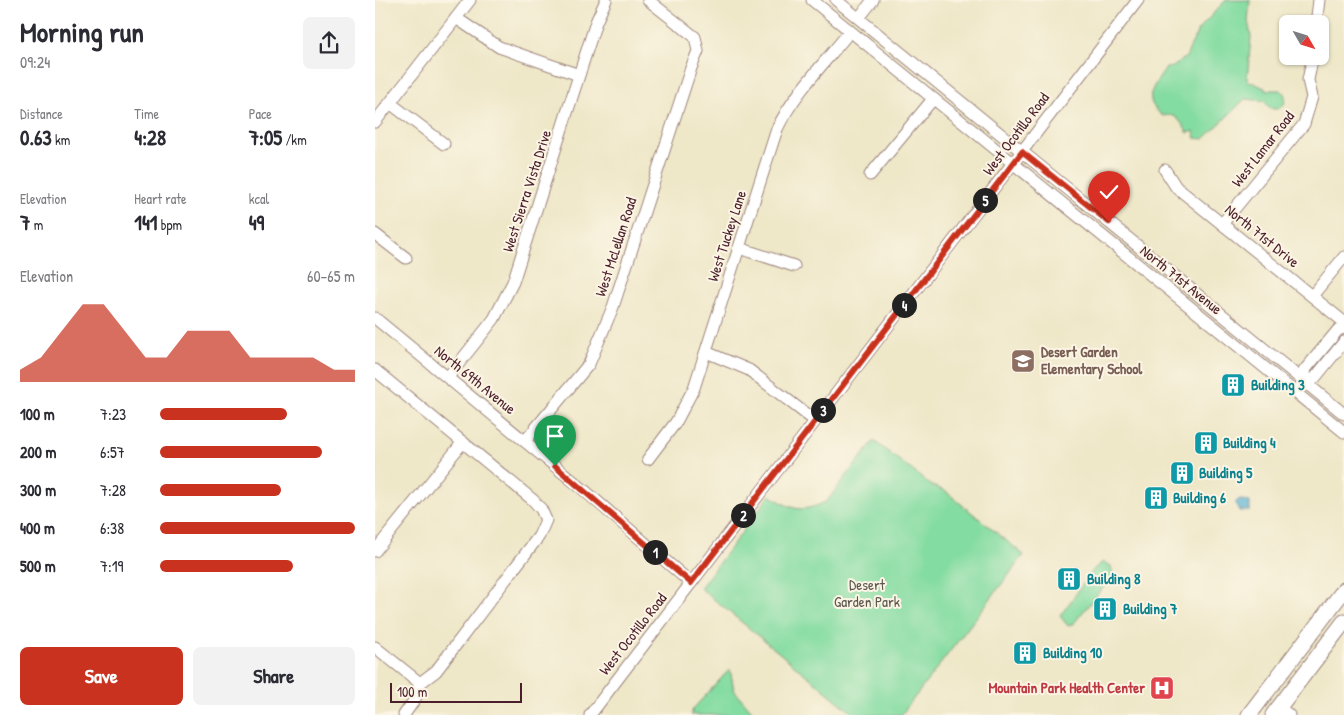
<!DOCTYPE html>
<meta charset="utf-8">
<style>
body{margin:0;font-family:"Patrick Hand",sans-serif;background:#f2f2f3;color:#2b2b33;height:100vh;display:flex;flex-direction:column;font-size:19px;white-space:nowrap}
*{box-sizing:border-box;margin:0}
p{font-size:16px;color:#7c7c81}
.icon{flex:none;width:28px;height:28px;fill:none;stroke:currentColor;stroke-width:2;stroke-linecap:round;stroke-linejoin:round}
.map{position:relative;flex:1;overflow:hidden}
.panel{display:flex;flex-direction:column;background:#fff;width:375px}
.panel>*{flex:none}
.needle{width:32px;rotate:129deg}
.buttons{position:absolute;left:904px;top:15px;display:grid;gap:10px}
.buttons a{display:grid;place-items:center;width:50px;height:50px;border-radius:8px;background:#fff;box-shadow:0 1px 4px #0004;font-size:25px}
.scale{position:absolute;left:15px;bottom:12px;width:132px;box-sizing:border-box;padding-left:5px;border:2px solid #4a1f2b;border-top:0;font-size:14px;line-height:18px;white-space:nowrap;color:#4a1f2b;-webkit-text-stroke:4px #fcf5e5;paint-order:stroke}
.pin{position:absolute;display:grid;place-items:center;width:42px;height:42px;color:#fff;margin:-51px -21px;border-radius:50% 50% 50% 0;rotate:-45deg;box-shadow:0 0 5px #0007}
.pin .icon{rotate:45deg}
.km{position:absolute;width:25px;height:25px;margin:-12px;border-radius:50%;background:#222;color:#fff;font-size:14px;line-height:25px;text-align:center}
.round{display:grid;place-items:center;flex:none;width:52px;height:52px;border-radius:8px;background:#f2f2f3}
.head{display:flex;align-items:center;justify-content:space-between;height:85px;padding:0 20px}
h1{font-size:28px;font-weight:700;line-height:38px}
.metrics{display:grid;grid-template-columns:repeat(3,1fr);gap:8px;height:85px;padding:5px 20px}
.metrics div{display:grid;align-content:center}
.metrics b{font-size:21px;font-weight:700}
.metrics small{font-size:14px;font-weight:400}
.metrics p{font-size:14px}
.chart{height:140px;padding:10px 20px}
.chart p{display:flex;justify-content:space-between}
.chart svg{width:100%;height:90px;margin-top:5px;fill:#c8321e;opacity:.7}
.button{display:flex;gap:10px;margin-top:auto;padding:10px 20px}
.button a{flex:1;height:58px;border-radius:8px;background:#c8321e;color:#fff;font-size:20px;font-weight:700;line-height:58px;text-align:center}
.button a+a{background:#f2f2f3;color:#2b2b33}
ul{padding:0 20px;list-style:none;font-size:16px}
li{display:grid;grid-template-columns:80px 60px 1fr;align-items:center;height:38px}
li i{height:12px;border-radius:6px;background:#c8321e}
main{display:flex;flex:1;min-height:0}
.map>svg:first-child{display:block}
.green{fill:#83dca1;stroke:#667e66}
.water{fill:#51aecf;stroke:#4e667d}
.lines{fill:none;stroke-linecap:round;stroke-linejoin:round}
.minor-casing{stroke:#9c837a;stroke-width:13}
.major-casing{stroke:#9c837a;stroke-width:17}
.minor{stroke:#fff;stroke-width:11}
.major{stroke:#fff;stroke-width:15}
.route-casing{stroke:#fff;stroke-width:10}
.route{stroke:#c8321e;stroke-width:6}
.labels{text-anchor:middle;stroke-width:4;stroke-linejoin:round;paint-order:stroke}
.street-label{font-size:15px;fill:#4a1f2b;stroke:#fcf5e5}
.education-label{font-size:15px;font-weight:bold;fill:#785e54;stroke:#fcf5e5;text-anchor:start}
.culture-label{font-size:15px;font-weight:bold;fill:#0d838f;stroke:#fcf5e5;text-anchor:start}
.park-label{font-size:15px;fill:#5b584e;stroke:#fcf5e5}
.health-label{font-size:15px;font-weight:bold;fill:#be3a42;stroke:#fcf5e5;text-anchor:end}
</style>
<main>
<section class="panel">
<div class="head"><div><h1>Morning run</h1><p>09:24</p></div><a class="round"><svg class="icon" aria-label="share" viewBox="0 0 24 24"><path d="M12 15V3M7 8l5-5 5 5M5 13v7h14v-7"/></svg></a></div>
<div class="metrics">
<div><p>Distance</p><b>0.63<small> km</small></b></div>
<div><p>Time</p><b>4:28</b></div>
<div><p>Pace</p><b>7:05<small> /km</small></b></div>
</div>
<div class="metrics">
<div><p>Elevation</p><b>7<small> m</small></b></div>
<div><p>Heart rate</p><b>141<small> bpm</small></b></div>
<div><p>kcal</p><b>49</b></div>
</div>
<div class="chart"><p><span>Elevation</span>60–65 m</p>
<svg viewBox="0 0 160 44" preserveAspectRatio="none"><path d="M0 44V38L10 32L20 19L30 6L40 6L50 19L60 32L70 32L80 19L90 19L100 19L110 32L120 32L130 32L140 32L150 38L160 38V44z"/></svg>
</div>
<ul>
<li><b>100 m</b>7:23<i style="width:65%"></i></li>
<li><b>200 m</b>6:57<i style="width:83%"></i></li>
<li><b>300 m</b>7:28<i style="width:62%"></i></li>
<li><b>400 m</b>6:38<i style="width:100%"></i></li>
<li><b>500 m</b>7:19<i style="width:68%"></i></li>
</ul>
<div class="button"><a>Save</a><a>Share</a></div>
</section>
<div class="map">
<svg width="969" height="715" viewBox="0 0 969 715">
<rect width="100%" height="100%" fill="#fcf5e5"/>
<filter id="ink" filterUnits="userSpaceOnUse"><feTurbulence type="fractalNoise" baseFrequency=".02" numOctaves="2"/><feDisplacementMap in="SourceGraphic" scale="10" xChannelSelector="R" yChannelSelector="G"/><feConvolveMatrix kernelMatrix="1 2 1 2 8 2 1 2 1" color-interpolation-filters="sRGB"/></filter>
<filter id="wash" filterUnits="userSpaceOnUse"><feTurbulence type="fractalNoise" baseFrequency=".0096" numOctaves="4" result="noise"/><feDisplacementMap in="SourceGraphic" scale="20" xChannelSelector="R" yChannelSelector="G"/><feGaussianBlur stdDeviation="1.12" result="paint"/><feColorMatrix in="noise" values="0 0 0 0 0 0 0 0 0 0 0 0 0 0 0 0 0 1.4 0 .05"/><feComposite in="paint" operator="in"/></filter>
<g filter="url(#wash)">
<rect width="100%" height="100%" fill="#eee7c8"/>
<g class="green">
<path d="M851 0H875L873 20 876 37 872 80 894 90H906C920 103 897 119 890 101L870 99 829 139 820 138 819 131 813 133C806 123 802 112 788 116 765 98 779 87 791 68L798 67 811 57 823 30Z"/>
<path d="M499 441 556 485 570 491 649 555 526 715H480L325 588 395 495C418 510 425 514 452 501Z"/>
<path d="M728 562 736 566 738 575 699 623 693 626 685 616 719 569Z"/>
<path d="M355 669 359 690 380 715H316L318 709Z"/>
</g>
<path class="water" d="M864 499 875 502V511H864L860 503Z"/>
</g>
<g filter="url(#ink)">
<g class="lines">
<defs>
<g id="minor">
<path d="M437 0 969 432"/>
<path d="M461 0 969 414"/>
<path d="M81 18 124 47 204 75"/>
<path d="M484 18 498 0"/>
<path d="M941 24 944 0"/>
<path d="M15 103 69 144"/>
<path d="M0 122 95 0"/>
<path d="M790 170 801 187 969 322"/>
<path d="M495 175 558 99"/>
<path d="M847 224 929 124 937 97 933 80 938 56"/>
<path d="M0 234 31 258"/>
<path d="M364 248 419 266"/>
<path d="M937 296 969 257"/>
<path d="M0 318 209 490 316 583"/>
<path d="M331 352 374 370 440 421"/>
<path d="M0 370 158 500 166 509 171 520 164 536 61 671 45 683 0 647"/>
<path d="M73 377 119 319 138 282 221 22 231 0"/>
<path d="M930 381 929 371 963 330 969 328"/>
<path d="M926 386 930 381 939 379 969 342"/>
<path d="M150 441 214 364 238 307 316 68 323 51 320 37 273 0"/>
<path d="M273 459 301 422 319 388 402 129C420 92 450 63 475 31"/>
<path d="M0 551 88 442"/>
<path d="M904 707 914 715"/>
<path d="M29 715 40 699 45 683"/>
<path d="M215 715 763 0"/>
</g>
<g id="major">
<path d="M874 715 969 590"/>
<path d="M898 715 969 622"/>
</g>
</defs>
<use href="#minor" class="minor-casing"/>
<use href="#major" class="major-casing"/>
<use href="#minor" class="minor"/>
<use href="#major" class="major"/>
</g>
</g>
<g class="lines" filter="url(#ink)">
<defs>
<path id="route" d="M180 466 316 583 647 152 734 222"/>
</defs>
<use href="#route" class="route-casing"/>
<use href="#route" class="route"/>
</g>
<defs>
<symbol id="school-square" viewBox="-11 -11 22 22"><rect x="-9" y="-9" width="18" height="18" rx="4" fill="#8d6e63" stroke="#fcf5e5"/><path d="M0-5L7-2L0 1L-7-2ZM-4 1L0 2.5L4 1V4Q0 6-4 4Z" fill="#fff"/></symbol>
<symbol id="building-square" viewBox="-11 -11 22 22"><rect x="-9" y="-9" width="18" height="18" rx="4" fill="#0f9aa8" stroke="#fcf5e5"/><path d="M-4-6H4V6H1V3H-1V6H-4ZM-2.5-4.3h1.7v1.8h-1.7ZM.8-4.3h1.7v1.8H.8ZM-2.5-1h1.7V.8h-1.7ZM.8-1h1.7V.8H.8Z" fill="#fff"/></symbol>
<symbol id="hospital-square" viewBox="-11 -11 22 22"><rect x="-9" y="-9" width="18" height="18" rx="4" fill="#e0444e" stroke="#fcf5e5"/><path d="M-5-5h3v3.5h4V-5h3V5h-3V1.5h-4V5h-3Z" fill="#fff"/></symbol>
</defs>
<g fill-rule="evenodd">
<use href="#school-square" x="634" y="347" width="28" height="28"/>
<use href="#building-square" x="844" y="371" width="28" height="28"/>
<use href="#building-square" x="817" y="429" width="28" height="28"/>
<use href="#building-square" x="793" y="459" width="28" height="28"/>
<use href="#building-square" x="767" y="484" width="28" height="28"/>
<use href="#building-square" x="680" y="565" width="28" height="28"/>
<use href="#building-square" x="716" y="595" width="28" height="28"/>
<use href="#building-square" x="636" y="639" width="28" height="28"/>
<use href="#hospital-square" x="773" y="674" width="28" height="28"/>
</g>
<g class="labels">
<g class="street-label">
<text transform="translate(641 134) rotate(-53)" y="5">West Ocotillo Road</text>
<text transform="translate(888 149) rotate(-52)" y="5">West Lamar Road</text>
<text transform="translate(152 191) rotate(-72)" y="5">West Sierra Vista Drive</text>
<text transform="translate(352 236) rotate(-72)" y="5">West Tuckey Lane</text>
<text transform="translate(887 236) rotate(39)" y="5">North 71st Drive</text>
<text transform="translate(241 247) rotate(-72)" y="5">West McLellan Road</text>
<text transform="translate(806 280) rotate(39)" y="5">North 71st Avenue</text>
<text transform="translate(100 380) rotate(39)" y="5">North 69th Avenue</text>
<text transform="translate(258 634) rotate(-52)" y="5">West Ocotillo Road</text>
</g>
<g class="education-label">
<text x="666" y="357">Desert Garden<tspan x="666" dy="17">Elementary School</tspan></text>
</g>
<g class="culture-label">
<text x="876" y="390">Building 3</text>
<text x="848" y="448">Building 4</text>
<text x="824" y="478">Building 5</text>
<text x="798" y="503">Building 6</text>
<text x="712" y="584">Building 8</text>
<text x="748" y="614">Building 7</text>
<text x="668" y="658">Building 10</text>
</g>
<g class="park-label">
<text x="492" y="590">Desert<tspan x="492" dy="17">Garden Park</tspan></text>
</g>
<g class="health-label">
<text x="770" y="693">Mountain Park Health Center</text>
</g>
</g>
</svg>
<div class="buttons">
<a><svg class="needle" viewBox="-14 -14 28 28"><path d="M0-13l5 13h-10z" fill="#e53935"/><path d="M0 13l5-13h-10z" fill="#7c7c81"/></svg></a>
</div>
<div class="scale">100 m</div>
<div class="pin" style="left:180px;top:466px;background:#1e9e55"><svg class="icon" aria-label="arrive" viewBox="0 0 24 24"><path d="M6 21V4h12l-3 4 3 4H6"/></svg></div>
<div class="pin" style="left:734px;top:222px;background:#d93025"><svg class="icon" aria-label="check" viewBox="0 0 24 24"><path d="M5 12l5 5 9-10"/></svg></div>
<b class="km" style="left:280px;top:552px">1</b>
<b class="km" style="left:368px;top:515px">2</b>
<b class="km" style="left:448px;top:410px">3</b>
<b class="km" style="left:529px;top:305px">4</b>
<b class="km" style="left:610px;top:200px">5</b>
</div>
</main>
